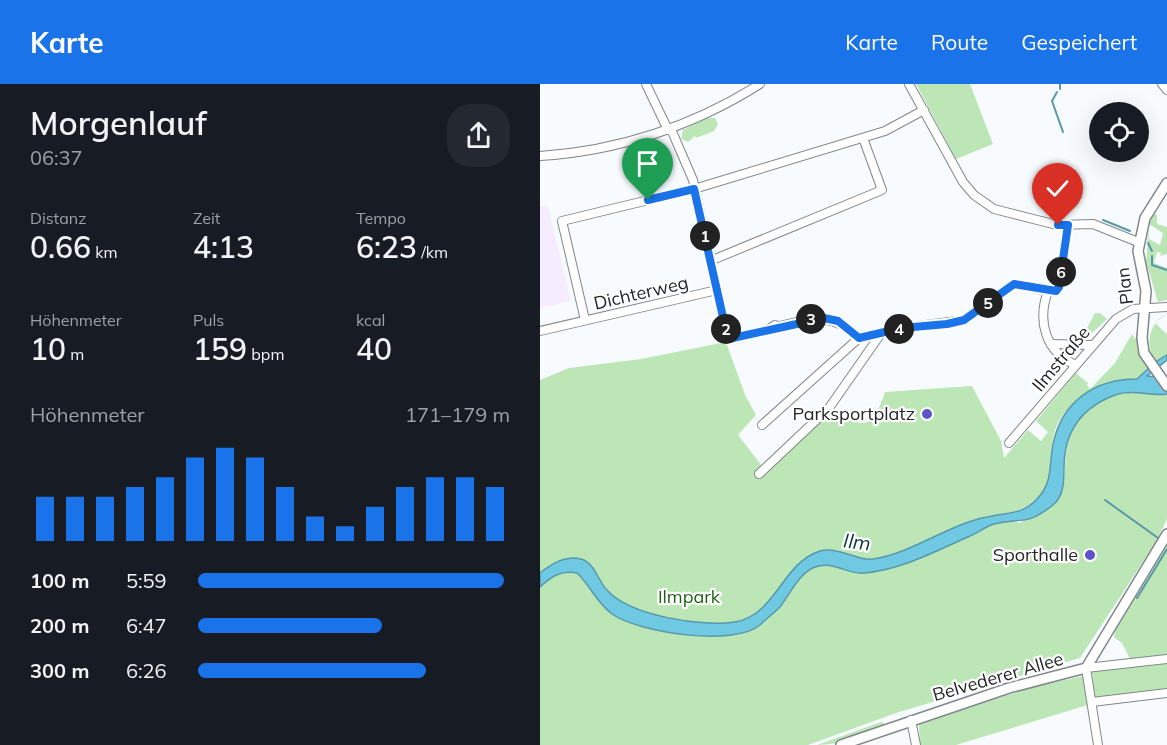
<!DOCTYPE html>
<html lang="de">
<meta charset="utf-8">
<style>
body{margin:0;font-family:Mulish,sans-serif;background:#242831;color:#f1f3f6;height:100vh;display:flex;flex-direction:column;font-size:22px;white-space:nowrap}
*{box-sizing:border-box;margin:0}
p{font-size:20px;color:#9ea1a6}
.icon{flex:none;width:33px;height:33px;fill:none;stroke:currentColor;stroke-width:2;stroke-linecap:round;stroke-linejoin:round}
.map{position:relative;flex:1;overflow:hidden}
.sheet{display:flex;flex-direction:column;background:#171b24;width:540px}
.sheet>*{flex:none}
.controls{position:absolute;left:549px;top:18px;display:grid;gap:12px}
.controls a{display:grid;place-items:center;width:60px;height:60px;border-radius:50%;background:#171b24;box-shadow:0 6px 24px #0002;font-size:30px}
.pin{position:absolute;display:grid;place-items:center;width:51px;height:51px;color:#fff;margin:-62px -26px;border-radius:50% 50% 50% 0;rotate:-45deg;box-shadow:0 0 6px #0007}
.pin .icon{rotate:45deg}
.km{position:absolute;width:30px;height:30px;margin:-15px;border-radius:50%;background:#222;color:#fff;font-size:16px;line-height:30px;text-align:center}
.round{display:grid;place-items:center;flex:none;width:63px;height:63px;border-radius:24px;background:#242831}
.headline{display:flex;align-items:center;justify-content:space-between;height:102px;padding:0 30px}
h1{font-size:33px;font-weight:600;line-height:45px}
.metrics{display:grid;grid-template-columns:repeat(3,1fr);gap:9px;height:102px;padding:6px 30px}
.metrics div{display:grid;align-content:center}
.metrics b{font-size:30px;font-weight:600}
.metrics small{font-size:16px;font-weight:400}
.metrics p{font-size:16px}
.chart{height:168px;padding:12px 30px}
.chart p{display:flex;justify-content:space-between}
.chart svg{width:100%;height:108px;margin-top:6px;stroke:#1a73e8;stroke-width:6}
ul{padding:0 30px;list-style:none;font-size:20px}
li{display:grid;grid-template-columns:96px 72px 1fr;align-items:center;height:45px}
li i{height:15px;border-radius:8px;background:#1a73e8}
header{display:flex;align-items:center;gap:36px;box-sizing:border-box;height:84px;padding:0 30px;background:#1a73e8;color:#fff}
header strong{font-size:28px}
nav{display:flex;gap:33px;margin-inline-start:auto;font-size:21px}
main{display:flex;flex:1;min-height:0}
.map>svg:first-child{display:block}
.education{fill:#f5ecfd}
.green{fill:#bde6b6}
.water{fill:#6fc9e3;stroke:#5898ab;stroke-width:1.5}
.lines{fill:none;stroke-linecap:round;stroke-linejoin:round}
.stream{stroke:#5898ab;stroke-width:2}
.minor-casing{stroke:#81878c;stroke-width:10}
.tertiary-casing{stroke:#81878c;stroke-width:12}
.minor{stroke:#fff;stroke-width:8}
.tertiary{stroke:#fff;stroke-width:9}
.route-casing{stroke:#fff;stroke-width:12}
.route{stroke:#1a73e8;stroke-width:8}
.poi-dot{fill:#5e53cb;stroke:#fff;stroke-width:2}
.labels{text-anchor:middle;stroke-width:4.5;stroke-linejoin:round;paint-order:stroke}
.street-label{font-size:18px;fill:#232527;stroke:#fff}
.poi-label{font-size:18px;fill:#232527;stroke:#fff;text-anchor:end}
.park-label{font-size:18px;fill:#1f5f15;stroke:#fff}
.water-label{font-size:20px;font-style:italic;fill:#093540;stroke:#fff}
</style>
<header>
<strong>Karte</strong>
<nav><a>Karte</a><a>Route</a><a>Gespeichert</a></nav>
</header>
<main>
<section class="sheet">
<div class="headline"><div><h1>Morgenlauf</h1><p>06:37</p></div><a class="round"><svg class="icon" aria-label="share" viewBox="0 0 24 24"><path d="M12 15V3M7 8l5-5 5 5M5 13v7h14v-7"/></svg></a></div>
<div class="metrics">
<div><p>Distanz</p><b>0.66<small> km</small></b></div>
<div><p>Zeit</p><b>4:13</b></div>
<div><p>Tempo</p><b>6:23<small> /km</small></b></div>
</div>
<div class="metrics">
<div><p>Höhenmeter</p><b>10<small> m</small></b></div>
<div><p>Puls</p><b>159<small> bpm</small></b></div>
<div><p>kcal</p><b>40</b></div>
</div>
<div class="chart"><p><span>Höhenmeter</span>171–179 m</p>
<svg viewBox="0 0 160 44" preserveAspectRatio="none"><path d="M5 44V26M15 44V26M25 44V26M35 44V22M45 44V18M55 44V10M65 44V6M75 44V10M85 44V22M95 44V34M105 44V38M115 44V30M125 44V22M135 44V18M145 44V18M155 44V22"/></svg>
</div>
<ul>
<li><b>100 m</b>5:59<i style="width:98%"></i></li>
<li><b>200 m</b>6:47<i style="width:59%"></i></li>
<li><b>300 m</b>6:26<i style="width:73%"></i></li>
</ul>
</section>
<div class="map">
<svg width="627" height="661" viewBox="0 0 627 661">
<rect width="100%" height="100%" fill="#f7fbfe"/>
<path class="education" d="M0 122H8L31 217 0 224Z"/>
<g class="green">
<path d="M376 0H430L453 60 416 75Z"/>
<path d="M167 34H175L178 40 174 47 156 54 155 52 148 58 141 55 143 46Z"/>
<path d="M614 129 617 131V140L627 143V170L620 172 621 169 617 168 614 179 627 184V216L618 218 606 178 609 144V155L620 161 623 149 609 140Z"/>
<path d="M555 229H560L567 235 548 253 546 246Z"/>
<path d="M627 229 615 239 627 250V271L615 278C604 259 610 238 627 229Z"/>
<path d="M597 248 600 274 608 283 597 295C573 295 566 298 546 312 540 317 532 321 527 326 489 368 545 421 448 432L480 439 523 406C526 392 524 379 527 365 533 332 557 311 591 308 603 307 615 312 627 310V435L616 458 540 574 356 629 268 661H0V296L29 284 101 275 186 258 205 311 216 331 198 351 226 387 292 325C324 345 332 347 345 308L432 302 461 357 464 374 488 346 501 357 508 348 496 337 536 289 548 299 547 301 550 305 575 279 592 250 595 255Z"/>
<path d="M627 458V575H590L582 559 574 553 575 546Z"/>
<path d="M627 577V606L555 615 552 588Z"/>
<path d="M543 592 548 621 416 661H380L379 639 490 604Z"/>
<path d="M341 638 344 639 343 643C321 652 301 661 277 661Z"/>
</g>
<path class="water" d="M627 271V276L607 292 627 294V310C611 313 596 305 578 310 543 322 524 346 524 384 524 397 524 412 513 421 485 443 482 433 454 440 446 442 438 449 430 452 396 467 361 486 324 489 307 491 293 476 275 483 259 489 250 510 240 523 234 529 226 535 220 541 194 563 99 549 72 530 56 518 50 501 37 489 21 486 12 492 0 503V489C11 480 27 471 41 475 55 479 58 497 67 506 90 532 162 543 195 538 236 531 242 479 280 467 298 462 319 478 333 475 373 469 409 440 447 433 466 429 484 430 497 415 513 399 509 381 513 360 522 317 555 295 597 295L615 278Z"/>
<g class="lines">
<g class="stream">
<path d="M520 0V5"/>
<path d="M517 8 512 17 523 48"/>
<path d="M563 136 590 147"/>
<path d="M608 159 612 167"/>
<path d="M612 172V181L627 186"/>
<path d="M565 416 618 454"/>
<path d="M597 514 627 465"/>
</g>
<defs>
<g id="minor">
<path d="M106 0 128 46"/>
<path d="M369 0 423 98 434 111 454 125 517 141 553 140 598 158"/>
<path d="M622 0 627 6"/>
<path d="M131 45 153 96 188 255 226 247 235 241"/>
<path d="M0 72C78 67 154 42 220 0"/>
<path d="M528 141 519 203 516 207H508C497 237 505 268 536 281"/>
<path d="M170 177 342 106 323 54"/>
<path d="M45 236 22 137 154 105 345 47 384 26"/>
<path d="M232 244C268 236 289 225 319 254L362 244 425 236 474 200 508 207"/>
<path d="M0 247 177 206"/>
<path d="M511 260 552 261"/>
<path d="M222 341 319 254"/>
<path d="M469 359 576 235 593 225 627 223"/>
<path d="M219 390 289 324 340 251"/>
<path d="M552 618 627 609"/>
<path d="M371 636 376 661"/>
<path d="M558 661 546 584 627 575"/>
</g>
<g id="tertiary">
<path d="M627 99 605 134 598 167 606 207 602 254 604 269 627 302"/>
<path d="M301 661 469 604 546 584 627 450"/>
</g>
</defs>
<use href="#minor" class="minor-casing"/>
<use href="#tertiary" class="tertiary-casing"/>
<use href="#minor" class="minor"/>
<use href="#tertiary" class="tertiary"/>
</g>
<g class="lines">
<defs>
<path id="route" d="M108 116 154 105 188 255 284 234 298 237 319 254 362 244 407 240 424 236 474 200 516 207 519 203 528 141H518"/>
</defs>
<use href="#route" class="route-casing"/>
<use href="#route" class="route"/>
</g>
<g class="poi-dot">
<circle cx="387" cy="330" r="6"/>
<circle cx="550" cy="471" r="6"/>
</g>
<g class="labels">
<g class="street-label">
<text transform="translate(585 202) rotate(-97)" y="6">Plan</text>
<text transform="translate(101 209) rotate(-13)" y="6">Dichterweg</text>
<text transform="translate(521 275) rotate(-50)" y="6">Ilmstraße</text>
<text transform="translate(458 593) rotate(-16)" y="6">Belvederer Allee</text>
</g>
<g class="poi-label">
<text x="375" y="336">Parksportplatz</text>
<text x="538" y="477">Sporthalle</text>
</g>
<g class="park-label">
<text x="149" y="519">Ilmpark</text>
</g>
<g class="water-label">
<text transform="translate(317 458) rotate(7)" y="7">Ilm</text>
</g>
</g>
</svg>
<div class="controls">
<a><svg class="icon" aria-label="locate" viewBox="0 0 24 24"><circle cx="12" cy="12" r="6"/><path d="M12 2v4M12 18v4M2 12h4M18 12h4"/></svg></a>
</div>
<div class="pin" style="left:108px;top:116px;background:#1e9e55"><svg class="icon" aria-label="arrive" viewBox="0 0 24 24"><path d="M6 21V4h12l-3 4 3 4H6"/></svg></div>
<div class="pin" style="left:518px;top:141px;background:#d93025"><svg class="icon" aria-label="check" viewBox="0 0 24 24"><path d="M5 12l5 5 9-10"/></svg></div>
<b class="km" style="left:165px;top:152px">1</b>
<b class="km" style="left:186px;top:245px">2</b>
<b class="km" style="left:271px;top:235px">3</b>
<b class="km" style="left:359px;top:245px">4</b>
<b class="km" style="left:448px;top:219px">5</b>
<b class="km" style="left:521px;top:188px">6</b>
</div>
</main>
